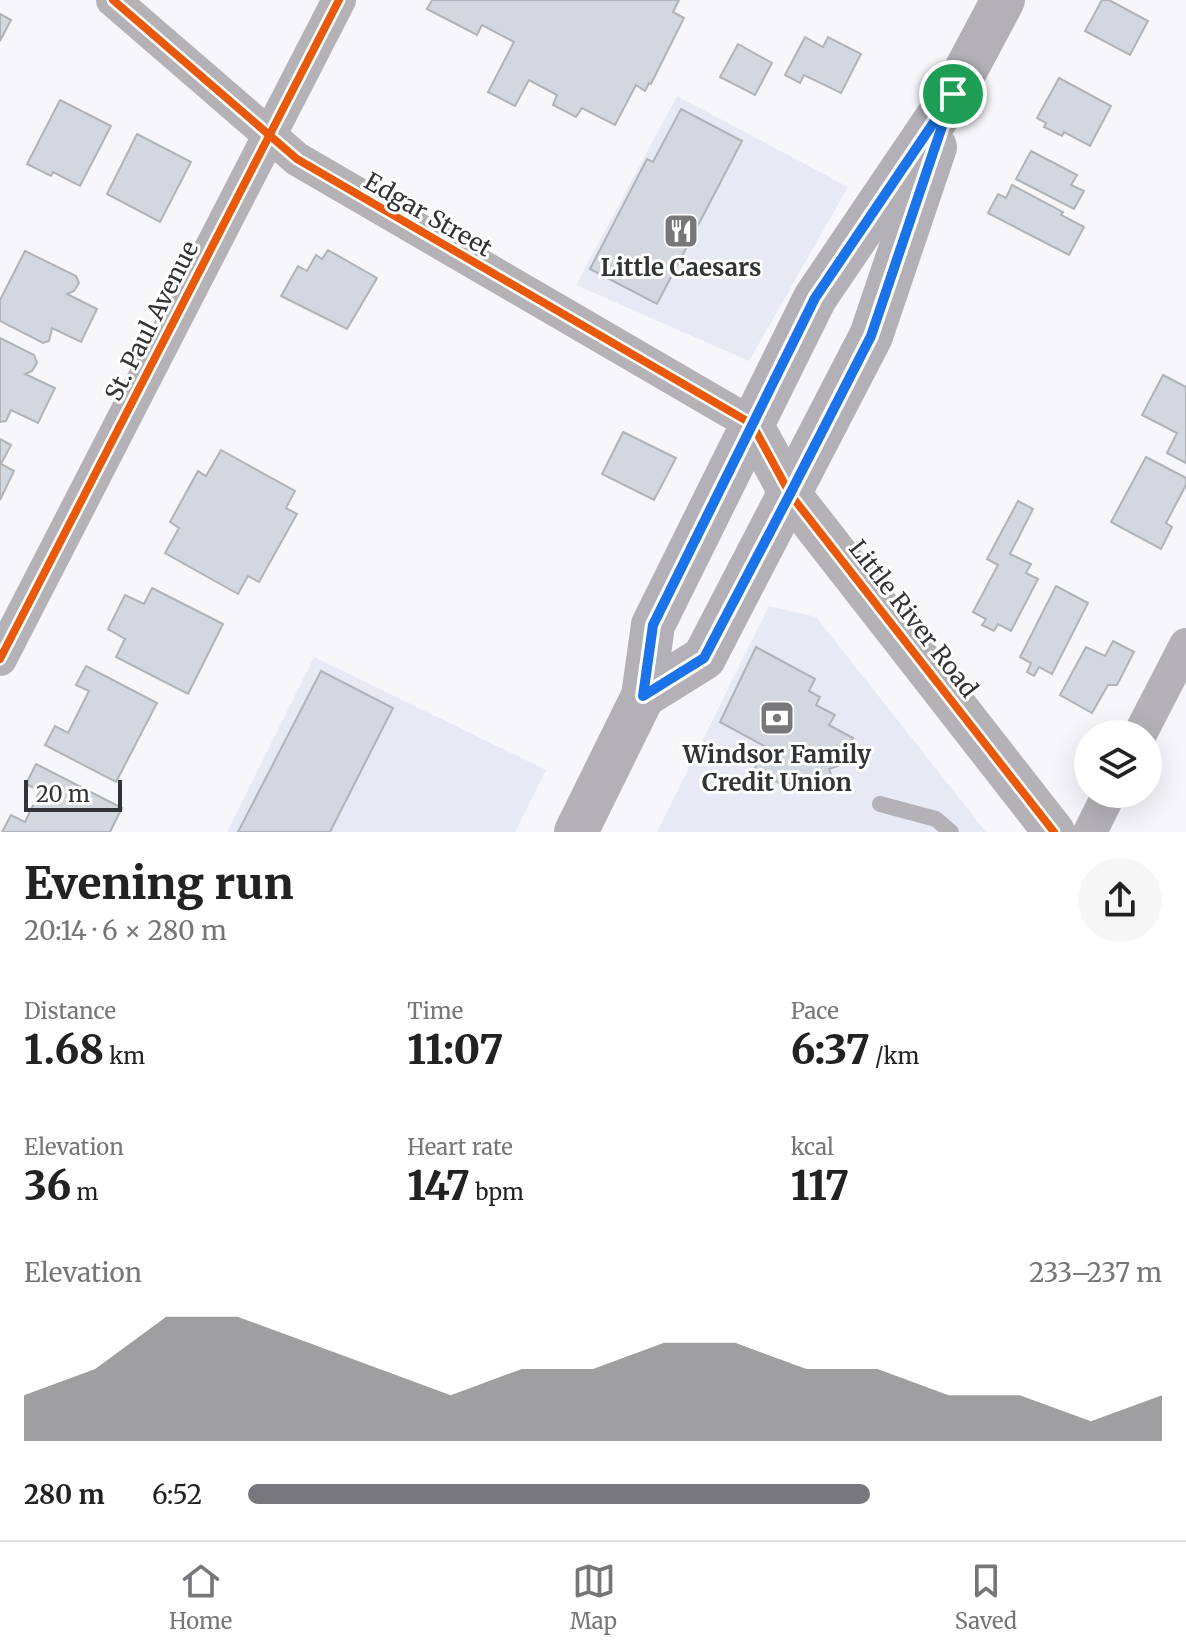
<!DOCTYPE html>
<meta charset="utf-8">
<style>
body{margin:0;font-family:Merriweather,serif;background:#f6f6f6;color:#222;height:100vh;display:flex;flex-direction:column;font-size:30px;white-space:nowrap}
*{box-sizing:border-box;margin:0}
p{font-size:26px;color:#767676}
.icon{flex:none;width:44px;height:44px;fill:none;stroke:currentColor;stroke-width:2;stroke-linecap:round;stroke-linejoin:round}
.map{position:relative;height:832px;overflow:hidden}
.side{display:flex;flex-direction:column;background:#fff;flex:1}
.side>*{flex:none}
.controls{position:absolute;left:1074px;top:720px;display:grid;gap:16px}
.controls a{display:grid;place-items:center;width:88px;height:88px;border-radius:50%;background:#fff;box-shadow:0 8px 32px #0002;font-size:40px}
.scale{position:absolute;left:24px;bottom:20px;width:98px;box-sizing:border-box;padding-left:8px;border:4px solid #323337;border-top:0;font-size:22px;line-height:28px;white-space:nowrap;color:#323337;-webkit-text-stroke:6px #fff;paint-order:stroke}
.pin{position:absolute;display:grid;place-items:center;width:68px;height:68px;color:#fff;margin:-34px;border:4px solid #fff;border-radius:50%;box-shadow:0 2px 8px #0007}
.round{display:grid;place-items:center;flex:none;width:84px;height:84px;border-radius:42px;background:#f6f6f6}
.head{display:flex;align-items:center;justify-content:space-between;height:136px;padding:0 24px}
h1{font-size:44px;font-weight:800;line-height:60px}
.metrics{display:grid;grid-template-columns:repeat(3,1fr);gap:12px;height:136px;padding:8px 24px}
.metrics div{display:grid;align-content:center}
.metrics b{font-size:40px;font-weight:800}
.metrics small{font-size:22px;font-weight:400}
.metrics p{font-size:22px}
.chart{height:224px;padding:16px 24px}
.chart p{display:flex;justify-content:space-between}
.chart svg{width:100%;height:144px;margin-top:8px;fill:#77777c;opacity:.7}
ul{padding:0 24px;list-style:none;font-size:26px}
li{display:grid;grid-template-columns:128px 96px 1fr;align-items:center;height:60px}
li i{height:20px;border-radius:10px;background:#77777c}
.tabs{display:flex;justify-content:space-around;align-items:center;height:112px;border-top:2px solid #e0e0e0;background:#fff;font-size:22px;color:#767676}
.tabs a{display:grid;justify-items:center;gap:4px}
.tabs .active{color:#77777c}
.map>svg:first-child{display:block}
.built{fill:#e7e9f5}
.building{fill:#d2d7e0;stroke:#b2b3b7;stroke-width:2}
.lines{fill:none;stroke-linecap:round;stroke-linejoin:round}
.service{stroke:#b4b2b7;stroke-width:16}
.minor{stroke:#b4b2b7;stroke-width:34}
.tertiary{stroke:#b4b2b7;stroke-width:42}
.secondary{stroke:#b3b0b7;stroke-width:44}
.cycleway-casing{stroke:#fff;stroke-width:13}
.cycleway{stroke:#e8590c;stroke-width:8}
.route-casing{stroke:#fff;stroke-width:16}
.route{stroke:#1a73e8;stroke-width:10}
.labels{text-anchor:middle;stroke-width:6;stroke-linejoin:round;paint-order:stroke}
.street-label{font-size:24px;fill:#323337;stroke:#fff}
.poi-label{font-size:24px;font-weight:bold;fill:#323337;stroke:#fff}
</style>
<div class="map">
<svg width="1186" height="832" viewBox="0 0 1186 832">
<rect width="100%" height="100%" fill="#f6f6fb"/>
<g class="built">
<path d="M677 96 848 187 749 361 576 285Z"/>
<path d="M769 606 816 617 986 832H657Z"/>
<path d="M314 657 546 770 515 832H227Z"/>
</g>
<g class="building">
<path d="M432 0H679L673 12 684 18 651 84 649 83 645 91 636 85 615 125 582 108 576 117 553 105 557 95 529 80 515 106 488 92 514 42 482 25 477 35 427 9Z"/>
<path d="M1102 0H1109L1148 21 1130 55 1085 31Z"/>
<path d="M0 14 11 20 0 41Z"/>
<path d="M805 37 823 47 828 37 861 54 841 93 804 75 800 83 785 75Z"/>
<path d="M738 44 772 63 755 95 720 77Z"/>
<path d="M1059 78 1111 106 1090 146 1064 132 1062 136 1044 127 1046 123 1037 118Z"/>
<path d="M60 100 111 126 80 186 53 172 51 176 27 164Z"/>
<path d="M681 109 742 141 657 304 590 269 647 159 653 162Z"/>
<path d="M137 134 191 162 160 222 107 194Z"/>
<path d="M1031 151 1077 175 1071 185 1084 191 1074 209 1016 179Z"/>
<path d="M1012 185 1063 212 1061 215 1084 227 1069 255 988 213 998 194 1006 198Z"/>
<path d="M328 250 377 278 347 329 281 296 298 266 307 271 316 255 322 259Z"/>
<path d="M25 251 76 276 79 283 74 291 67 294 97 309 81 342 52 328 49 341 43 343 0 321V300Z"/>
<path d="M0 338 34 355 37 363 32 371 25 374 55 388 38 423 11 410 6 421 0 422Z"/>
<path d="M1163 375 1186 387V463L1167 453 1177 433 1142 415Z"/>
<path d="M623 432 676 458 654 500 602 474Z"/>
<path d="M0 439 11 445 1 464 14 471 0 500Z"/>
<path d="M221 450 295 491 286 508 297 514 259 582 248 576 238 594 165 553 179 528 170 522 198 471 206 476Z"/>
<path d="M1146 457 1186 478V485L1166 523 1172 527 1161 549 1111 522Z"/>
<path d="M1018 501 1033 509 1010 554 1031 564 1026 573 1038 579 1011 631 998 624 994 631 982 625 986 619 973 612 998 565 987 559Z"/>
<path d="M1056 586 1088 603 1052 674 1039 667 1034 676 1027 672 1031 663 1020 657Z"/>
<path d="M152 588 223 624 188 694 116 657 125 639 108 629 125 595 144 604Z"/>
<path d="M1113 641 1134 652 1117 685H1108L1092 713 1060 695 1086 647 1105 656Z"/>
<path d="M756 647 815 679 809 691 820 697 816 705 835 715 829 725 853 738 838 766 829 769 832 777 793 790 790 783 783 785 754 770 766 747 720 722Z"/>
<path d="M86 666 157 703 116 782 45 745 55 726 68 733 89 691 76 685Z"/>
<path d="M321 671 393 708 330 832H238Z"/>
<path d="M36 764 122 808 110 832H2L11 815 25 822 40 791 26 784Z"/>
</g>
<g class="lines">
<path class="service" d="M880 804 936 819 951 832"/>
<g class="minor">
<path d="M113 0 297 159 752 424"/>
<path d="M0 659 339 0"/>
<path d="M1140 734 1186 645"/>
<path d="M1090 832 1109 794"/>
</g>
<path class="tertiary" d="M752 424 790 494 1054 832"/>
<g class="secondary">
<path d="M643 696 704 658 871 336 935 147"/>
<path d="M576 832 643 696 653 625 815 298 953 94 1003 0"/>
</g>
<defs>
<g id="cycleway">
<path d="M113 0 297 159 752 424 790 494 1054 832"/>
<path d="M0 659 339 0"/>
</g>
</defs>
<use href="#cycleway" class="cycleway-casing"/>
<use href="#cycleway" class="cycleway"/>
</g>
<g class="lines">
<defs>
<path id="route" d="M953 94 871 336 790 494 704 658 643 696 653 625 815 298Z"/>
</defs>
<use href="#route" class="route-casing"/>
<use href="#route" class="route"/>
</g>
<defs>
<symbol id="restaurant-square" viewBox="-11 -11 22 22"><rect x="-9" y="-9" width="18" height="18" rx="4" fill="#77777c" stroke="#fff"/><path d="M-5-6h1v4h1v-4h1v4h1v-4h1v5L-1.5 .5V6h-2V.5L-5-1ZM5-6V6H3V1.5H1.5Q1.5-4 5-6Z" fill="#fff"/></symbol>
<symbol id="bank-square" viewBox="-11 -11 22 22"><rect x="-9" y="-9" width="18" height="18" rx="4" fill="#77777c" stroke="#fff"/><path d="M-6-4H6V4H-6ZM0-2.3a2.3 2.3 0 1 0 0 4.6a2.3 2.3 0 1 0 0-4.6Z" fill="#fff"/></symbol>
</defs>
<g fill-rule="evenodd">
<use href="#restaurant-square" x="661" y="211" width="40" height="40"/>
<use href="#bank-square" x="757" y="698" width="40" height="40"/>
</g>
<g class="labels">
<g class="street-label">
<text transform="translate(428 215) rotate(30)" y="8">Edgar Street</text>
<text transform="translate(152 321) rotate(-63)" y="8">St. Paul Avenue</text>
<text transform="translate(913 619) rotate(52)" y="8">Little River Road</text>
</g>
<g class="poi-label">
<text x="681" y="276">Little Caesars</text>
<text x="777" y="763">Windsor Family<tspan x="777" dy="28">Credit Union</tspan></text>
</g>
</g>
</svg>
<div class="controls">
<a><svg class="icon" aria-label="layers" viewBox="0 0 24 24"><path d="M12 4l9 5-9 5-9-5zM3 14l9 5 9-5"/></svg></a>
</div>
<div class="scale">20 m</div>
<div class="pin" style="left:953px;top:94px;background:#1e9e55"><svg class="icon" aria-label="arrive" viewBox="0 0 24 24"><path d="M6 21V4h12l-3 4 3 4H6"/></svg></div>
</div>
<section class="side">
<div class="head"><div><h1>Evening run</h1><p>20:14 · 6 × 280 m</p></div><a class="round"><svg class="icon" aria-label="share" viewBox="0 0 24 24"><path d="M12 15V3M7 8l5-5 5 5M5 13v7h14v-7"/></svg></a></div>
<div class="metrics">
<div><p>Distance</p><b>1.68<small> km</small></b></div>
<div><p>Time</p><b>11:07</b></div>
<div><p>Pace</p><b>6:37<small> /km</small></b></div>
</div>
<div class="metrics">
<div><p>Elevation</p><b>36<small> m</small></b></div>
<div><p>Heart rate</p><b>147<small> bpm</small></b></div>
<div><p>kcal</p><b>117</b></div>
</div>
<div class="chart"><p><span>Elevation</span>233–237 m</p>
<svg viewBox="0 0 160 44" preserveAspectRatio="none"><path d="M0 44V30L10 22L20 6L30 6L40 14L50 22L60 30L70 22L80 22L90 14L100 14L110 22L120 22L130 30L140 30L150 38L160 30V44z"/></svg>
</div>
<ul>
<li><b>280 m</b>6:52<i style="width:68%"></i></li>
</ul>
</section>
<nav class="tabs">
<a class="active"><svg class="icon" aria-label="home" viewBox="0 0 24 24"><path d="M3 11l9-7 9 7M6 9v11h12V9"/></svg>Home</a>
<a><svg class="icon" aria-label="map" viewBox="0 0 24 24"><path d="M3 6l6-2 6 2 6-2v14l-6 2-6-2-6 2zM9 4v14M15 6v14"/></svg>Map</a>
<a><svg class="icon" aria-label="saved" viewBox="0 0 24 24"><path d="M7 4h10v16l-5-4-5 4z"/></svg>Saved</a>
</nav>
